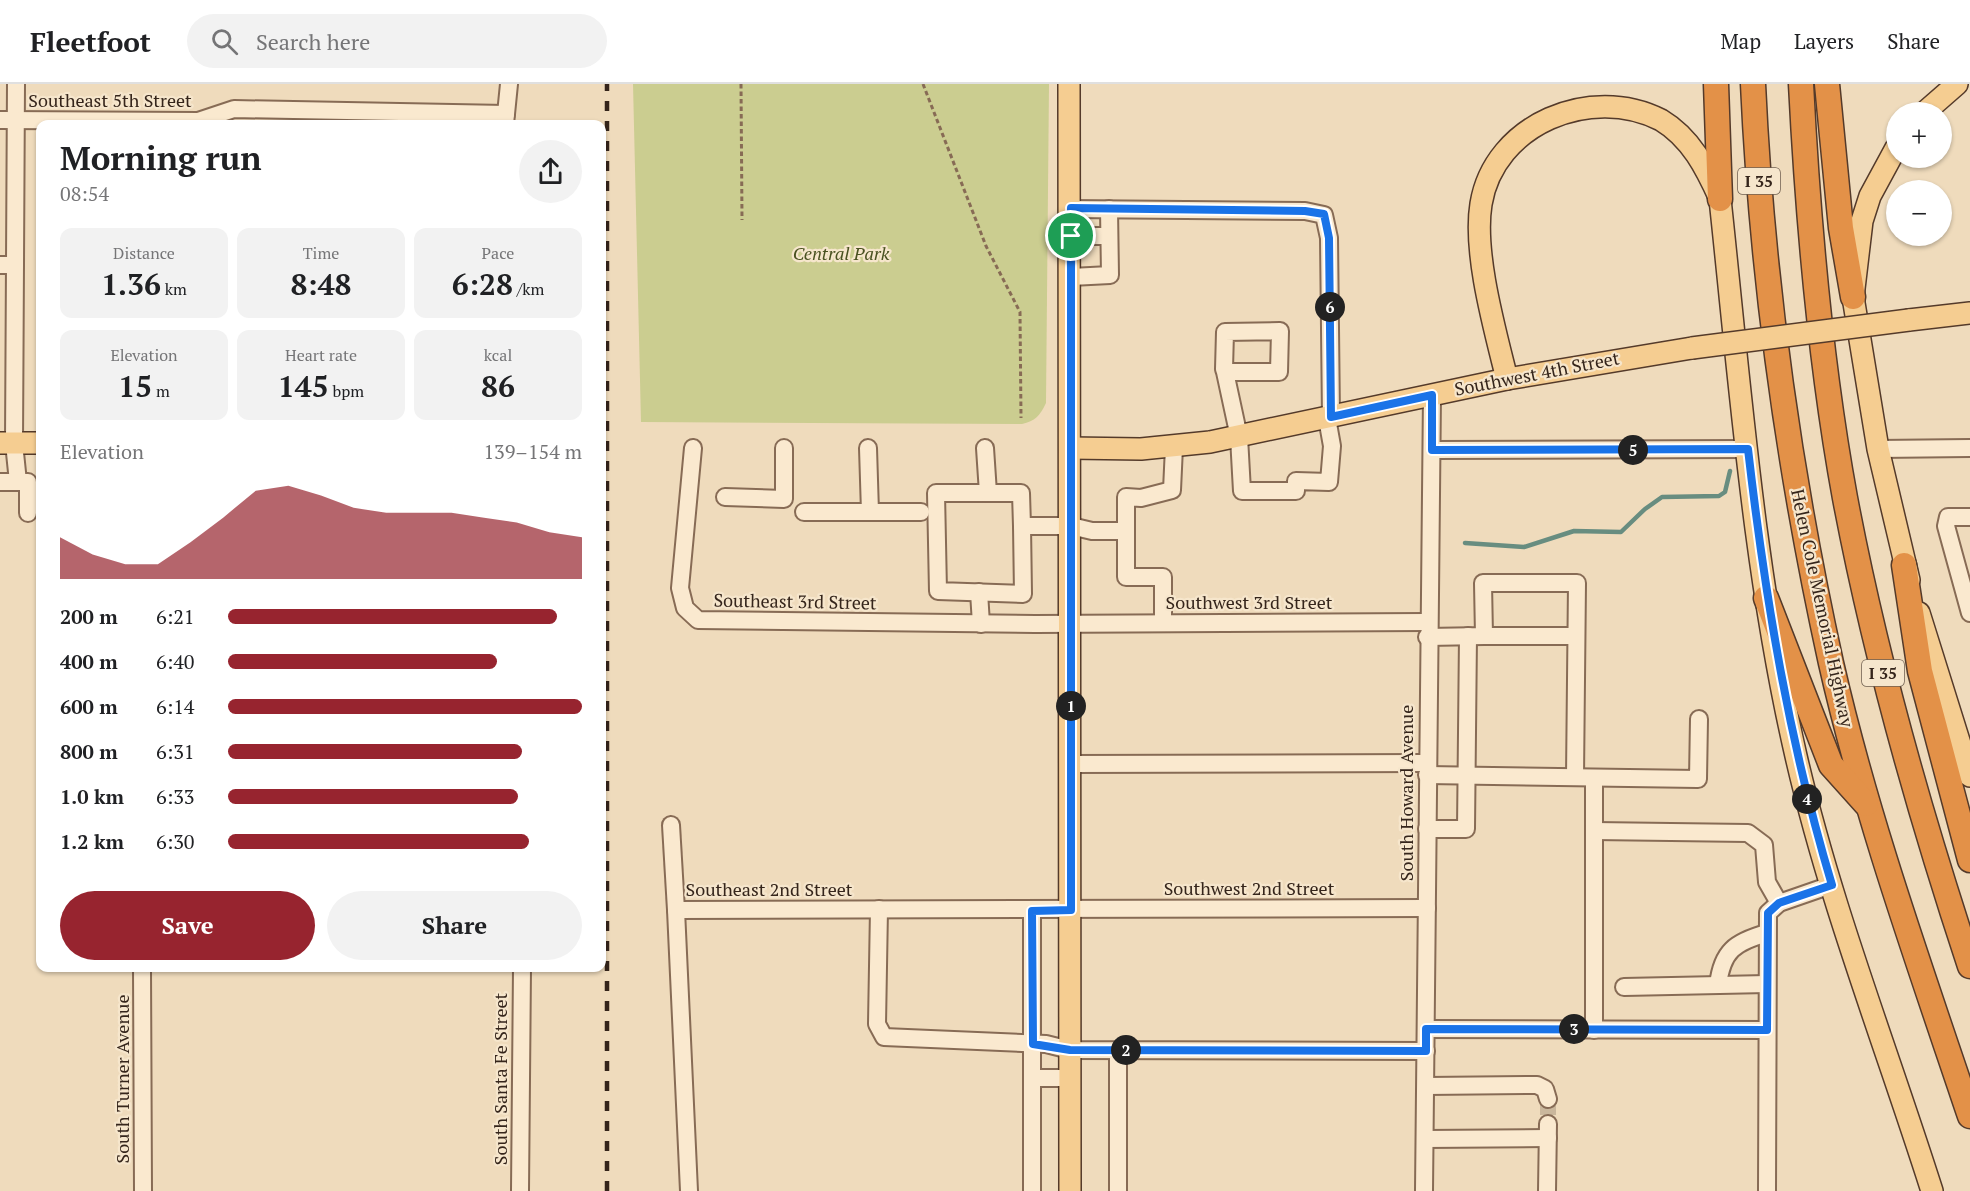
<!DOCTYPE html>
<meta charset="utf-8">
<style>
body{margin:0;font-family:"PT Serif",serif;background:#f2f2f2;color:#202124;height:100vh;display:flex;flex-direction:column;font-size:22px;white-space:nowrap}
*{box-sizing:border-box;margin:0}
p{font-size:20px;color:#757577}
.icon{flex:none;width:33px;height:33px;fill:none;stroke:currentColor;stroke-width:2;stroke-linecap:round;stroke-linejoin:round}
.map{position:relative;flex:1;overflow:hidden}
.panel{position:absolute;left:36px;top:36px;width:570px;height:852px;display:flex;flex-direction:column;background:#fff;border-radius:12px;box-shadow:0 2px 4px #0004}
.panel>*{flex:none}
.fabs{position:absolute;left:1886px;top:18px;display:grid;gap:12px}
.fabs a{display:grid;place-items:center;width:66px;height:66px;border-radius:50%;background:#fff;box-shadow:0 2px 4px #0004;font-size:30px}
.pin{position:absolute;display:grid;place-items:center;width:51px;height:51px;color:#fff;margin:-26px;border:3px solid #fff;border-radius:50%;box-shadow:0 2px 6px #0007}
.km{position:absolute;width:30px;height:30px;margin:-15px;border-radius:50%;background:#222;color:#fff;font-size:16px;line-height:30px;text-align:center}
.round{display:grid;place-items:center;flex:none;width:63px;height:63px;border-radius:32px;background:#f2f2f2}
.summary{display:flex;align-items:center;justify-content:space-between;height:102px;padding:0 24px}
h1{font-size:33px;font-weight:700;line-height:45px}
.figures{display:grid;grid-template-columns:repeat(3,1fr);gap:9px;height:102px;padding:6px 24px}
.figures div{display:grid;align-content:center;border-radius:12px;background:#f2f2f2;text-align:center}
.figures b{font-size:30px;font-weight:700}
.figures small{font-size:16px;font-weight:400}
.figures p{font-size:16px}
.chart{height:168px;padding:12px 24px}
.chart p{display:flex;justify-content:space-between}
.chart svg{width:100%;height:108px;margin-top:6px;fill:#97242f;opacity:.7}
.primary-button{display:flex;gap:12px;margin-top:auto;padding:12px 24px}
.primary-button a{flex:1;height:69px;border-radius:36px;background:#97242f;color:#fff;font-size:24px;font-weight:700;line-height:69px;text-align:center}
.primary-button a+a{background:#f2f2f2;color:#202124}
ul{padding:0 24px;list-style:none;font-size:20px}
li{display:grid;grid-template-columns:96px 72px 1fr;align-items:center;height:45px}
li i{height:15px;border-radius:8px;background:#97242f}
header{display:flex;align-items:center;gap:36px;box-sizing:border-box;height:84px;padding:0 30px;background:#fff;border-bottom:2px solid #e0e0e0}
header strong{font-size:28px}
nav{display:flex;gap:33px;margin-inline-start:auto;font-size:21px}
.search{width:420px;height:54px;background:#f2f2f2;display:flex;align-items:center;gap:15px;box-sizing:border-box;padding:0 21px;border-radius:33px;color:#757577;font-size:22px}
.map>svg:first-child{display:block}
.green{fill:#cbcd90}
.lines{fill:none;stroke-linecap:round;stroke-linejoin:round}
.stream{stroke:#688d80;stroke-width:4.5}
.minor-tunnel{stroke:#cab79c;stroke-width:16;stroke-dasharray:16 8;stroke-linecap:butt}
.minor-casing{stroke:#876b55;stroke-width:20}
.major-casing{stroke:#543a2a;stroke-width:24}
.highway-casing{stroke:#543a2a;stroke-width:27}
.path{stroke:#876b55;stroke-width:3;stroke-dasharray:4.5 3;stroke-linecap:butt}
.minor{stroke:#fae9cf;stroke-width:16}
.major{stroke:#f5cd91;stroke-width:21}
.highway{stroke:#e39148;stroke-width:24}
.rail{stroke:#35251b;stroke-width:4.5;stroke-dasharray:10 10;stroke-linecap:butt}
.major-bridge-casing{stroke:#543a2a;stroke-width:24;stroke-linecap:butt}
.major-bridge{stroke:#f5cd91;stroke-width:21}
.route-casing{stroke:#fff;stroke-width:12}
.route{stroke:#1a73e8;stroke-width:8}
.labels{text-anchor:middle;stroke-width:4.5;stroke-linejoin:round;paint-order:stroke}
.shield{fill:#f6e6cc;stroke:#6f5f50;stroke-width:1.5}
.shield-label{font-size:16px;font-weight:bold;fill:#35251b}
.street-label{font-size:18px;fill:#35251b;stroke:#f6e6cc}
.park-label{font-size:18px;font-style:italic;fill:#4a5221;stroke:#f6e6cc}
</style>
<header>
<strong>Fleetfoot</strong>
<div class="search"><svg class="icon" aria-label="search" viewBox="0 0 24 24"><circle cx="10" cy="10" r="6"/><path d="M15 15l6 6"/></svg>Search here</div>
<nav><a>Map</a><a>Layers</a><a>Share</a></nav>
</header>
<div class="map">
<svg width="1970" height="1107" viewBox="0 0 1970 1107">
<rect width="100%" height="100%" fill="#efdbbc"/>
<path class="green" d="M633 0H1049L1046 319C1040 332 1035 337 1022 340L641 338Z"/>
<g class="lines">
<path class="stream" d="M1465 459 1524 463 1574 447 1621 448 1645 425 1662 413 1719 412 1725 408 1730 387"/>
<path class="minor-tunnel" d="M1548 1015V1040"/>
<defs>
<g id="minor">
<path d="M16 0 14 359 18 398"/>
<path d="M0 36 198 37 234 25 506 30"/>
<path d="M505 40 509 0"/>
<path d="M1070 125 1305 127 1324 131 1329 154 1331 333"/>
<path d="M1071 152H1109"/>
<path d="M0 181H15"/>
<path d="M1071 193 1110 191 1109 125"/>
<path d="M1225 288H1279L1280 247 1225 248 1224 285 1225 288 1239 353 1242 407H1296V397L1329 398 1332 362 1327 334"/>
<path d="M693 364 680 504 685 524 698 536 1035 540 1427 538"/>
<path d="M985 364 988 409H936L938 507 1023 510 1022 442H1071L1092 447H1126"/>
<path d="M1878 365 1970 364"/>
<path d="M1432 366 1747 365"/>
<path d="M0 398H28V429"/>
<path d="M988 409H1021L1022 442"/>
<path d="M725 413 784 415V364"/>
<path d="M804 428H870L868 364"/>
<path d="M870 428H921"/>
<path d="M1970 433H1948L1946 442 1970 529"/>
<path d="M979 508 981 540"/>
<path d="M1163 538V493H1126V413L1141 414 1172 406 1174 363"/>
<path d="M1484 552H1576"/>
<path d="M1427 553 1484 552 1483 499H1577L1575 693"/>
<path d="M1071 680 1427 679"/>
<path d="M1427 691 1698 695 1699 635"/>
<path d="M1594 694V946"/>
<path d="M671 741 676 826"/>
<path d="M1427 745H1466L1468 552"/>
<path d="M1594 747 1748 749 1764 761 1767 798 1779 819"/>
<path d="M879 825 877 940 884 953 1046 960 1070 966 1426 967"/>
<path d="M1032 827V1107"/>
<path d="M142 884 143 1107"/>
<path d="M1718 901C1722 867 1735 858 1767 849"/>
<path d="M1624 903 1767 900"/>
<path d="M1426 945 1767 946"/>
<path d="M1032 994H1070"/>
<path d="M1426 1002 1537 1001 1545 1005 1548 1015"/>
<path d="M1425 1055 1548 1054"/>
<path d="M520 1107 522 884"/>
<path d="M689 1107 676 826 1427 824"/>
<path d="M1118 1107V966"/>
<path d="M1424 1107 1432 311"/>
<path d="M1547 1107 1548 1040"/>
<path d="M1767 1107 1768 829 1779 819 1831 801"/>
</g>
<g id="major">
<path d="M1069 0 1070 1107"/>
<path d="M1925 28 1957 0"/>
<path d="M1896 64 1870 112 1862 137 1853 213 1878 365 1909 496"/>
<path d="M1909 236 1970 229"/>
<path d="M1507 295C1495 246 1473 169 1481 120 1494 40 1591 0 1661 36 1691 54 1706 84 1720 115 1740 301 1754 490 1796 672 1830 820 1886 962 1932 1107"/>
<path d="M0 359H40"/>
<path d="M1070 364 1141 365 1210 358 1507 295 1692 264"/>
<path d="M1919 529 1970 692"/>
</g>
<g id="highway">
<path d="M1716 0 1720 115"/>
<path d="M1753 0C1762 196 1789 388 1831 579 1866 733 1920 883 1970 1032"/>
<path d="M1801 0C1808 138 1820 278 1845 414 1875 573 1919 728 1970 882"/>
<path d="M1827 0 1841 144 1853 213"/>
<path d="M1904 481 1920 587 1970 776"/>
<path d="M1766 514 1831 681 1866 720"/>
</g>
</defs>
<use href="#minor" class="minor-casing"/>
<use href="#major" class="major-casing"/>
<use href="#highway" class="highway-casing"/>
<g class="path">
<path d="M741 0 742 136"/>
<path d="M923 0 986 162 1020 228 1021 334"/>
</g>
<use href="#minor" class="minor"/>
<use href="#major" class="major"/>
<use href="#highway" class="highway"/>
<path class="rail" d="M607 1107V0"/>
<defs>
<path id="major-bridge" d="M1692 264 1909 236"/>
</defs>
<use href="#major-bridge" class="major-bridge-casing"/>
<use href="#major-bridge" class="major-bridge"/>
</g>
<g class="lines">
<defs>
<path id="route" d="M1071 124 1305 127 1324 130 1329 154 1331 333 1432 311V366L1748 365C1765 513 1789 658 1832 801L1779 819 1768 829 1767 946 1426 945V967L1070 966 1033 960 1032 827 1071 826Z"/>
</defs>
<use href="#route" class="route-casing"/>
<use href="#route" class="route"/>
</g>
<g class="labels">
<g class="shield">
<rect x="1738" y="84" width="42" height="26" rx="4.5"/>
<rect x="1862" y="576" width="42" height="26" rx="4.5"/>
</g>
<g class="shield-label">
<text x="1759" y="103">I 35</text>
<text x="1883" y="595">I 35</text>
</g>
<g class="street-label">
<text x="110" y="23">Southeast 5th Street</text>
<text transform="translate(1537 290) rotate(-11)" y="6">Southwest 4th Street</text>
<text transform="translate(795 518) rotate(1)" y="6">Southeast 3rd Street</text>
<text x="1249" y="525">Southwest 3rd Street</text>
<text transform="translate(1822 524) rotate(78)" y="6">Helen Cole Memorial Highway</text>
<text transform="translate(1407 709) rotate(-90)" y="6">South Howard Avenue</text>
<text x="1249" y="811">Southwest 2nd Street</text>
<text x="769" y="812">Southeast 2nd Street</text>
<text transform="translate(123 995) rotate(-90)" y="6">South Turner Avenue</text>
<text transform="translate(501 995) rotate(-90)" y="6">South Santa Fe Street</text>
</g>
<g class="park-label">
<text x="841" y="176">Central Park</text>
</g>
</g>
</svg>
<div class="fabs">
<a>+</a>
<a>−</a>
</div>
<div class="pin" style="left:1071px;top:152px;background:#1e9e55"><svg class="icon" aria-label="arrive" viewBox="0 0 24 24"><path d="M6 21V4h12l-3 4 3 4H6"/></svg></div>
<b class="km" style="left:1071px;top:622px">1</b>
<b class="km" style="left:1126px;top:966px">2</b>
<b class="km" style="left:1574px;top:945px">3</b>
<b class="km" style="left:1807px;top:715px">4</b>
<b class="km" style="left:1633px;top:366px">5</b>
<b class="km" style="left:1330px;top:223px">6</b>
<section class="panel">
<div class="summary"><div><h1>Morning run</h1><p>08:54</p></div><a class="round"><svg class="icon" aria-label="share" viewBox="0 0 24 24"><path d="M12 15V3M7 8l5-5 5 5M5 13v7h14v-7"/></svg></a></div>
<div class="figures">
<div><p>Distance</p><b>1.36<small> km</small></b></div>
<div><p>Time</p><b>8:48</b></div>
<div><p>Pace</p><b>6:28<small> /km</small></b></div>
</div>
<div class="figures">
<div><p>Elevation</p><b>15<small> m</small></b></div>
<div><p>Heart rate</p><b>145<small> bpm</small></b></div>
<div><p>kcal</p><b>86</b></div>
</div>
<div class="chart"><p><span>Elevation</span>139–154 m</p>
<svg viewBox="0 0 160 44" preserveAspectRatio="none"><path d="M0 44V27L10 34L20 38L30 38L40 29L50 19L60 8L70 6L80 10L90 15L100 17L110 17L120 17L130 19L140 21L150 25L160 27V44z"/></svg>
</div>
<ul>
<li><b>200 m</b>6:21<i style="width:93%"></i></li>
<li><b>400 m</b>6:40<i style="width:76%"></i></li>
<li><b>600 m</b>6:14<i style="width:100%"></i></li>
<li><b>800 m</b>6:31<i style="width:83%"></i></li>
<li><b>1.0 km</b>6:33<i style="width:82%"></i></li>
<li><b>1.2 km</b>6:30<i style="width:85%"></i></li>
</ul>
<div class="primary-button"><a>Save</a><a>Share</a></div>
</section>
</div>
